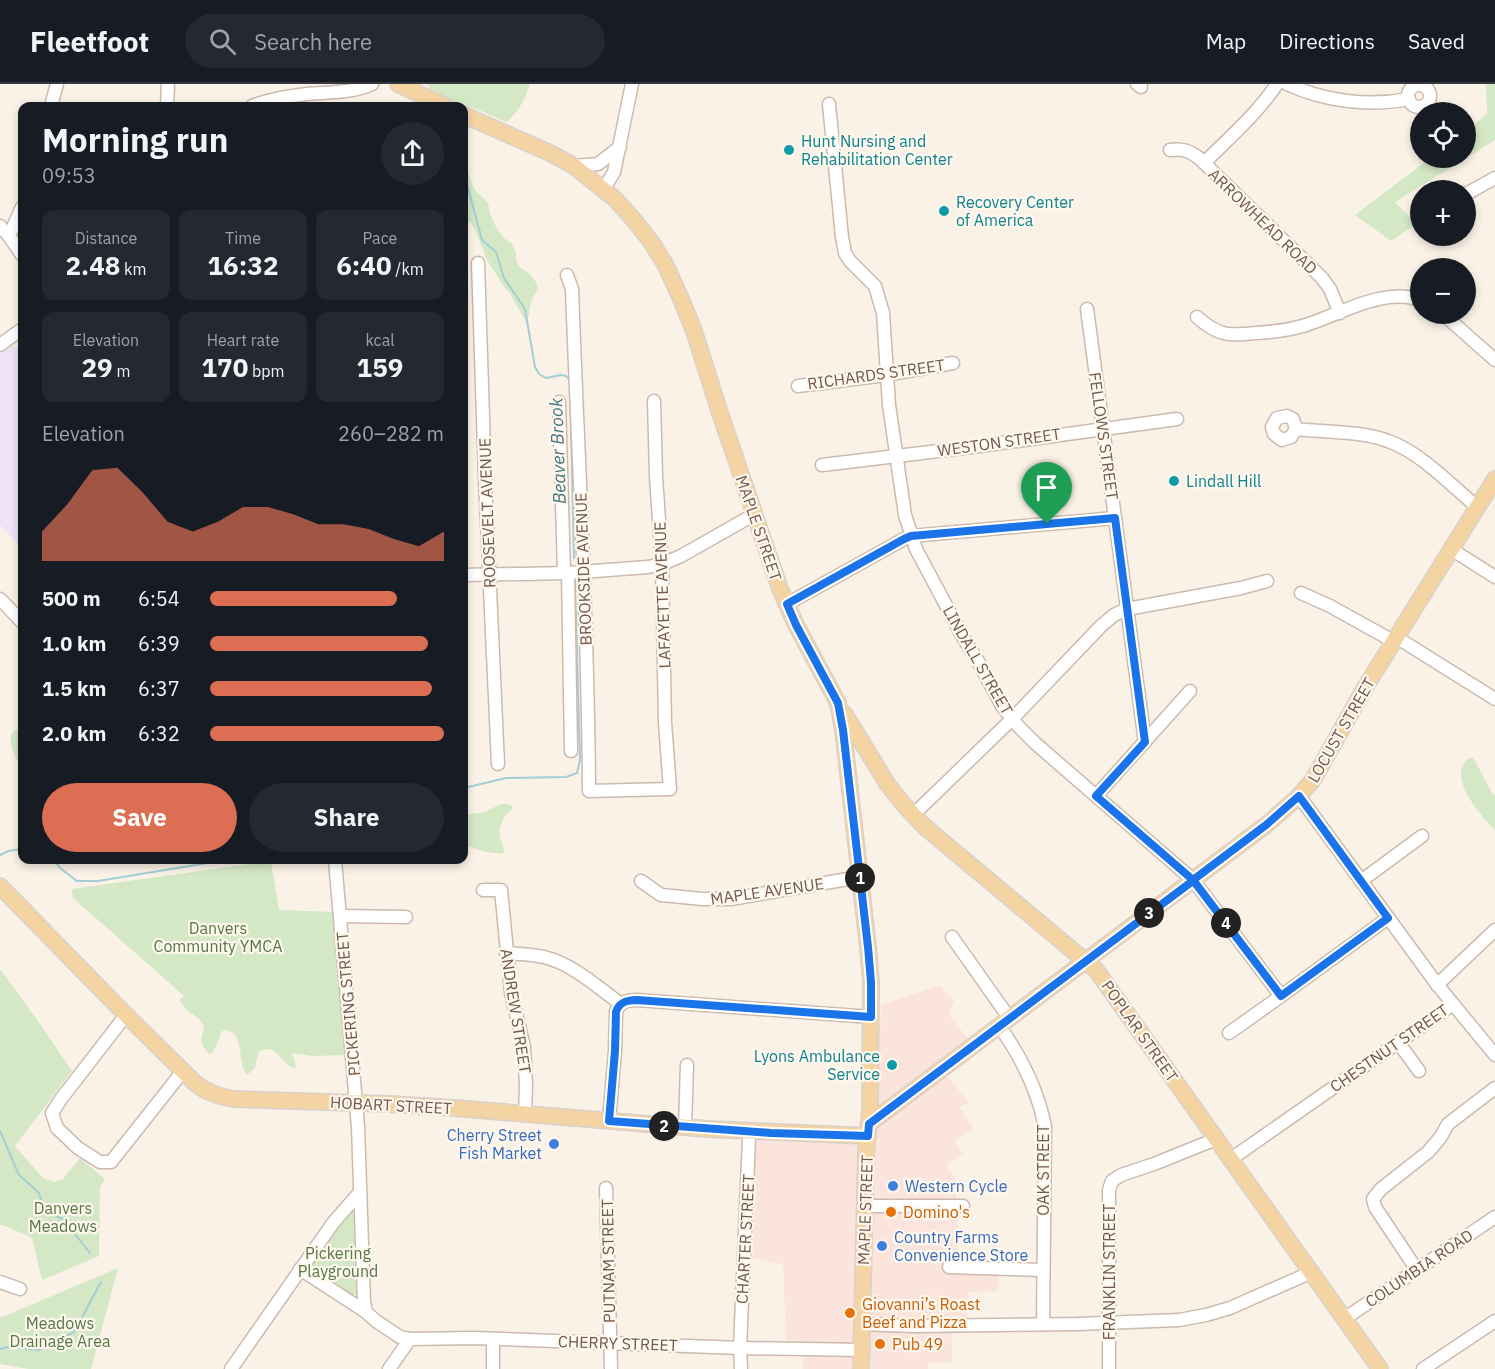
<!DOCTYPE html>
<meta charset="utf-8">
<style>
body{margin:0;font-family:"IBM Plex Sans",sans-serif;background:#242831;color:#f1f3f6;height:100vh;display:flex;flex-direction:column;font-size:22px;white-space:nowrap}
*{box-sizing:border-box;margin:0}
p{font-size:20px;color:#9ea1a6}
.icon{flex:none;width:33px;height:33px;fill:none;stroke:currentColor;stroke-width:2;stroke-linecap:round;stroke-linejoin:round}
.map{position:relative;flex:1;overflow:hidden}
.drawer{position:absolute;left:18px;top:18px;width:450px;height:762px;display:flex;flex-direction:column;background:#171b24;border-radius:12px;box-shadow:0 3px 9px #0003}
.drawer>*{flex:none}
.fabs{position:absolute;left:1410px;top:18px;display:grid;gap:12px}
.fabs a{display:grid;place-items:center;width:66px;height:66px;border-radius:50%;background:#171b24;box-shadow:0 3px 9px #0003;font-size:30px}
.pin{position:absolute;display:grid;place-items:center;width:51px;height:51px;color:#fff;margin:-62px -26px;border-radius:50% 50% 50% 0;rotate:-45deg;box-shadow:0 0 6px #0007}
.pin .icon{rotate:45deg}
.km{position:absolute;width:30px;height:30px;margin:-15px;border-radius:50%;background:#222;color:#fff;font-size:16px;line-height:30px;text-align:center}
.round{display:grid;place-items:center;flex:none;width:63px;height:63px;border-radius:32px;background:#242831}
.headline{display:flex;align-items:center;justify-content:space-between;height:102px;padding:0 24px}
h1{font-size:33px;font-weight:700;line-height:45px}
.stats{display:grid;grid-template-columns:repeat(3,1fr);gap:9px;height:102px;padding:6px 24px}
.stats div{display:grid;align-content:center;border-radius:12px;background:#242831;text-align:center}
.stats b{font-size:26px;font-weight:700}
.stats small{font-size:16px;font-weight:400}
.stats p{font-size:16px}
.chart{height:168px;padding:12px 24px}
.chart p{display:flex;justify-content:space-between}
.chart svg{width:100%;height:108px;margin-top:6px;fill:#dc6e54;opacity:.7}
.primary-button{display:flex;gap:12px;margin-top:auto;padding:12px 24px}
.primary-button a{flex:1;height:69px;border-radius:36px;background:#dc6e54;color:#fff;font-size:24px;font-weight:700;line-height:69px;text-align:center}
.primary-button a+a{background:#242831;color:#f1f3f6}
ul{padding:0 24px;list-style:none;font-size:20px}
li{display:grid;grid-template-columns:96px 72px 1fr;align-items:center;height:45px}
li i{height:15px;border-radius:8px;background:#dc6e54}
header{display:flex;align-items:center;gap:36px;box-sizing:border-box;height:84px;padding:0 30px;background:#171b24;border-bottom:2px solid #363941}
header strong{font-size:28px}
nav{display:flex;gap:33px;margin-inline-start:auto;font-size:21px}
.search{width:420px;height:54px;background:#242831;display:flex;align-items:center;gap:15px;box-sizing:border-box;padding:0 21px;border-radius:33px;color:#9ea1a6;font-size:22px}
.map>svg:first-child{display:block}
.commercial{fill:#fae4db}
.education{fill:#efe3f7}
.green{fill:#d5e8c6}
.lines{fill:none;stroke-linecap:round;stroke-linejoin:round}
.stream{stroke:#a3ced4;stroke-width:2}
.minor-casing{stroke:#ccbaae;stroke-width:15}
.major-casing{stroke:#d8d1cd;stroke-width:18}
.minor{stroke:#fff;stroke-width:12}
.major{stroke:#f5d4a4;stroke-width:15}
.route-casing{stroke:#fff;stroke-width:12}
.route{stroke:#1a73e8;stroke-width:8}
.culture-dot{fill:#0f9aa8;stroke:#fef7ed;stroke-width:2}
.shop-dot{fill:#3f7fe0;stroke:#fef7ed;stroke-width:2}
.food-dot{fill:#e8710a;stroke:#fef7ed;stroke-width:2}
.labels{text-anchor:middle;stroke-width:4.5;stroke-linejoin:round;paint-order:stroke}
.culture-label{font-size:16px;fill:#0d838f;stroke:#fef7ed;text-anchor:start}
.street-label{font-size:16px;fill:#73594d;stroke:#fef7ed}
.park-label{font-size:16px;fill:#567845;stroke:#fef7ed}
.shop-label{font-size:16px;fill:#366cbe;stroke:#fef7ed;text-anchor:start}
.food-label{font-size:16px;fill:#c56008;stroke:#fef7ed;text-anchor:start}
.water-label{font-size:18px;font-style:italic;fill:#45767e;stroke:#fef7ed}
</style>
<header>
<strong>Fleetfoot</strong>
<div class="search"><svg class="icon" aria-label="search" viewBox="0 0 24 24"><circle cx="10" cy="10" r="6"/><path d="M15 15l6 6"/></svg>Search here</div>
<nav><a>Map</a><a>Directions</a><a>Saved</a></nav>
</header>
<div class="map">
<svg width="1495" height="1285" viewBox="0 0 1495 1285">
<rect width="100%" height="100%" fill="#fbf2e7"/>
<path class="commercial" d="M940 901 954 917 949 930 977 967 947 991 968 1018 960 1024 974 1045 954 1057 963 1069 947 1081 955 1093 960 1183 999 1184 998 1207 969 1208 967 1234H953L952 1278H928V1285H803L805 1257 786 1256 783 1180 750 1174 752 1090 757 1054 759 1053 876 1061 881 921Z"/>
<path class="education" d="M12 263 22 264V465L0 441V269Z"/>
<g class="green">
<path d="M427 0H529V2C524 17 519 28 506 38L481 27 436 11 435 8H432Z"/>
<path d="M1486 0H1495V56L1395 118 1416 140 1391 157 1355 131 1430 74H1466V47L1487 30Z"/>
<path d="M464 77 474 105 488 119 490 130 497 145 505 155 512 160 516 169V175L518 181 523 186 528 188 536 198 538 205 531 217 528 235 526 238 511 211 505 204 487 176 478 153 471 139 464 136Z"/>
<path d="M22 643V676L18 678C14 671 7 655 13 648 14 646 21 644 22 643Z"/>
<path d="M1468 674H1473L1475 677 1492 709 1495 711V746C1482 733 1459 706 1461 687 1462 682 1465 678 1468 674Z"/>
<path d="M501 720H508L512 722V725C503 732 498 743 500 754 502 760 504 763 504 769 495 771 471 765 464 759V731L485 728Z"/>
<path d="M271 777 279 826 335 828 348 971 313 972 292 969 296 982 294 985C281 979 274 956 258 969L255 984 248 990H246C237 978 245 942 222 947 219 954 216 964 211 970H209C204 965 200 959 202 952 203 944 205 950 203 942 201 934 195 932 189 928 185 925 182 920 179 916L184 912 73 814 72 805Z"/>
<path d="M0 885 38 937 72 987 15 1062 43 1094 54 1098 62 1096 80 1074 105 1095 100 1103 99 1172 42 1196 32 1154 3 1141H0Z"/>
<path d="M353 1125 359 1210 352 1211 310 1182Z"/>
<path d="M118 1184 91 1285H29L0 1280V1234Z"/>
</g>
<g class="lines">
<g class="stream">
<path d="M464 89 482 156 496 168 504 194 525 225 535 283 539 290 546 294 561 291 566 292 570 297 574 474"/>
<path d="M464 704 506 694 566 693 577 689 580 676 575 496"/>
<path d="M0 771 8 767 22 765"/>
<path d="M54 776 60 784 77 797H98L226 776"/>
<path d="M0 1047 19 1091 39 1109 44 1126 64 1136 90 1169"/>
<path d="M0 1265 7 1263 39 1266 74 1248 101 1198"/>
</g>
<defs>
<g id="minor">
<path d="M1137 0 1141 3"/>
<path d="M1287 0C1324 17 1368 23 1409 15"/>
<circle cx="1419" cy="12" r="11"/>
<path d="M829 20 842 153 845 169 850 177 875 202 883 229 889 321 905 431 916 465 964 555 978 577 1002 622 1018 642 1035 659 1193 796 1281 912 1388 834"/>
<path d="M51 22 57 0"/>
<path d="M167 22 168 0"/>
<path d="M252 22C270 15 289 12 307 10 329 8 353 9 372 0"/>
<path d="M1170 66C1182 64 1190 67 1199 74L1322 194 1330 205 1340 229"/>
<path d="M1204 79C1229 54 1257 30 1277 0"/>
<path d="M574 82 598 80 620 63"/>
<path d="M604 105 614 88 632 0"/>
<path d="M1466 110 1495 94"/>
<path d="M22 123 9 152 22 171"/>
<path d="M0 142 9 152"/>
<path d="M478 179 485 395 498 680"/>
<path d="M567 191 572 205C578 372 588 540 589 707L670 705 665 638 662 480 656 392 654 317"/>
<path d="M1087 225 1145 658"/>
<path d="M1443 230 1495 276"/>
<path d="M1197 233C1218 252 1229 252 1256 249 1273 248 1290 246 1306 241 1341 230 1383 203 1420 216"/>
<path d="M0 261 22 245"/>
<path d="M798 302 886 291 953 279"/>
<path d="M559 318 564 488"/>
<path d="M1296 345 1291 353 1282 356 1274 350 1272 343 1277 334 1287 332 1293 335 1296 345C1324 348 1362 347 1388 357 1420 368 1451 401 1477 423"/>
<path d="M822 381 980 362 1177 335"/>
<path d="M1451 465 1495 493"/>
<path d="M568 489 571 667"/>
<path d="M464 491 568 489 648 483 662 480 681 472 755 430"/>
<path d="M1301 509 1330 522 1393 557"/>
<path d="M0 515 22 538"/>
<path d="M787 520 904 455 911 452 1115 434"/>
<path d="M1396 553 1495 615"/>
<path d="M1096 712 1190 607"/>
<path d="M913 731 1012 635 1101 542 1114 531 1127 525 1241 504 1267 497"/>
<path d="M335 776 358 1043 364 1218 366 1228 376 1237 400 1253 410 1255"/>
<path d="M641 797 661 811 703 815H731L860 793"/>
<path d="M1361 797 1422 752"/>
<path d="M483 806H501L511 908 524 963 526 1002 525 1030"/>
<path d="M340 832 406 833"/>
<path d="M952 853 1010 935"/>
<path d="M506 869C518 870 532 870 544 873 573 880 597 903 621 920"/>
<path d="M1437 901 1495 846"/>
<path d="M1453 920 1495 971"/>
<path d="M126 931 61 1015 52 1029 57 1044 78 1064 100 1078H111L183 987"/>
<path d="M1000 943C1021 973 1038 1006 1045 1043L1043 1240"/>
<path d="M1229 949 1281 912"/>
<path d="M1398 958 1419 987"/>
<path d="M609 1037 615 967 616 928C619 918 627 916 637 916L871 933"/>
<path d="M685 1044 687 981"/>
<path d="M1231 1075 1453 920 1436 899 1299 712"/>
<path d="M606 1104 611 1285"/>
<path d="M865 1122H963"/>
<path d="M949 1183 1043 1186"/>
<path d="M300 1185 366 1228"/>
<path d="M1417 1186 1375 1123 1373 1115 1381 1105 1428 1068 1440 1054 1448 1040 1495 1004"/>
<path d="M0 1198 20 1205"/>
<path d="M1344 1235 1495 1133"/>
<path d="M862 1240 913 1242 1078 1240 1179 1236 1206 1231 1230 1224 1312 1188"/>
<path d="M231 1285 333 1139 360 1108"/>
<path d="M389 1285 410 1255 474 1254 740 1264 862 1266"/>
<path d="M493 1285V1255"/>
<path d="M741 1285 740 1264 749 1054 747 1047"/>
<path d="M1109 1285V1106L1112 1097 1121 1091 1154 1080 1216 1055"/>
<path d="M1423 1285 1495 1237"/>
</g>
<g id="major">
<path d="M398 0 445 22"/>
<path d="M464 31 550 69 574 82 615 115 634 136 652 159 666 182 681 215 694 247 719 326 780 505 796 541 838 619 843 646 868 863 871 898 870 1026 866 1070 861 1285"/>
<path d="M844 629 888 701 904 721 925 743 1096 886 1380 1285"/>
<path d="M0 802 126 931 195 999C207 1009 219 1012 233 1015L390 1020 454 1024 708 1045 868 1052"/>
<path d="M869 1040 1266 741 1296 715 1313 696 1366 602 1495 395"/>
</g>
</defs>
<use href="#minor" class="minor-casing"/>
<use href="#major" class="major-casing"/>
<use href="#minor" class="minor"/>
<use href="#major" class="major"/>
</g>
<g class="lines">
<defs>
<path id="route" d="M1047 440 911 452 904 455 787 520 796 541 838 619 843 646 868 863 871 898V933L637 916C627 916 619 918 616 928L615 967 609 1037 771 1049 868 1052 869 1040C976 960 1083 879 1190 799L1193 796 1266 741 1299 712 1388 834 1281 912 1193 796 1096 712 1145 658 1115 434 1047 440"/>
</defs>
<use href="#route" class="route-casing"/>
<use href="#route" class="route"/>
</g>
<g class="culture-dot">
<circle cx="789" cy="66" r="6"/>
<circle cx="944" cy="127" r="6"/>
<circle cx="1174" cy="397" r="6"/>
<circle cx="892" cy="981" r="6"/>
</g>
<g class="shop-dot">
<circle cx="554" cy="1060" r="6"/>
<circle cx="893" cy="1102" r="6"/>
<circle cx="882" cy="1162" r="6"/>
</g>
<g class="food-dot">
<circle cx="891" cy="1128" r="6"/>
<circle cx="850" cy="1229" r="6"/>
<circle cx="880" cy="1260" r="6"/>
</g>
<g class="labels">
<g class="culture-label">
<text x="801" y="63">Hunt Nursing and<tspan x="801" dy="18">Rehabilitation Center</tspan></text>
<text x="956" y="124">Recovery Center<tspan x="956" dy="18">of America</tspan></text>
<text x="1186" y="403">Lindall Hill</text>
<text x="880" y="978" text-anchor="end">Lyons Ambulance<tspan x="880" dy="18">Service</tspan></text>
</g>
<g class="street-label">
<text transform="translate(1263 137) rotate(44)" y="6">ARROWHEAD ROAD</text>
<text transform="translate(876 290) rotate(-8)" y="6">RICHARDS STREET</text>
<text transform="translate(1104 352) rotate(82)" y="6">FELLOWS STREET</text>
<text transform="translate(999 358) rotate(-8)" y="6">WESTON STREET</text>
<text transform="translate(487 429) rotate(-92)" y="6">ROOSEVELT AVENUE</text>
<text transform="translate(759 444) rotate(71)" y="6">MAPLE STREET</text>
<text transform="translate(583 485) rotate(-92)" y="6">BROOKSIDE AVENUE</text>
<text transform="translate(662 511) rotate(-92)" y="6">LAFAYETTE AVENUE</text>
<text transform="translate(978 576) rotate(60)" y="6">LINDALL STREET</text>
<text transform="translate(1341 646) rotate(-60)" y="6">LOCUST STREET</text>
<text transform="translate(767 807) rotate(-8)" y="6">MAPLE AVENUE</text>
<text transform="translate(348 920) rotate(-95)" y="6">PICKERING STREET</text>
<text transform="translate(516 927) rotate(81)" y="6">ANDREW STREET</text>
<text transform="translate(1140 947) rotate(55)" y="6">POPLAR STREET</text>
<text transform="translate(1389 964) rotate(-35)" y="6">CHESTNUT STREET</text>
<text transform="translate(391 1021) rotate(3)" y="6">HOBART STREET</text>
<text transform="translate(1043 1086) rotate(-90)" y="6">OAK STREET</text>
<text transform="translate(865 1126) rotate(-88)" y="6">MAPLE STREET</text>
<text transform="translate(745 1155) rotate(-87)" y="6">CHARTER STREET</text>
<text transform="translate(608 1177) rotate(-91)" y="6">PUTNAM STREET</text>
<text transform="translate(1419 1184) rotate(-34)" y="6">COLUMBIA ROAD</text>
<text transform="translate(1109 1188) rotate(-90)" y="6">FRANKLIN STREET</text>
<text transform="translate(618 1259) rotate(2)" y="6">CHERRY STREET</text>
</g>
<g class="park-label">
<text x="218" y="850">Danvers<tspan x="218" dy="18">Community YMCA</tspan></text>
<text x="63" y="1130">Danvers<tspan x="63" dy="18">Meadows</tspan></text>
<text x="338" y="1175">Pickering<tspan x="338" dy="18">Playground</tspan></text>
<text x="60" y="1245">Meadows<tspan x="60" dy="18">Drainage Area</tspan></text>
</g>
<g class="shop-label">
<text x="542" y="1057" text-anchor="end">Cherry Street<tspan x="542" dy="18">Fish Market</tspan></text>
<text x="905" y="1108">Western Cycle</text>
<text x="894" y="1159">Country Farms<tspan x="894" dy="18">Convenience Store</tspan></text>
</g>
<g class="food-label">
<text x="903" y="1134">Domino's</text>
<text x="862" y="1226">Giovanni’s Roast<tspan x="862" dy="18">Beef and Pizza</tspan></text>
<text x="892" y="1266">Pub 49</text>
</g>
<g class="water-label">
<text transform="translate(558 367) rotate(-92)" y="6">Beaver Brook</text>
</g>
</g>
</svg>
<div class="fabs">
<a><svg class="icon" aria-label="locate" viewBox="0 0 24 24"><circle cx="12" cy="12" r="6"/><path d="M12 2v4M12 18v4M2 12h4M18 12h4"/></svg></a>
<a>+</a>
<a>−</a>
</div>
<div class="pin" style="left:1047px;top:440px;background:#1e9e55"><svg class="icon" aria-label="arrive" viewBox="0 0 24 24"><path d="M6 21V4h12l-3 4 3 4H6"/></svg></div>
<b class="km" style="left:860px;top:794px">1</b>
<b class="km" style="left:664px;top:1042px">2</b>
<b class="km" style="left:1149px;top:829px">3</b>
<b class="km" style="left:1226px;top:839px">4</b>
<section class="drawer">
<div class="headline"><div><h1>Morning run</h1><p>09:53</p></div><a class="round"><svg class="icon" aria-label="share" viewBox="0 0 24 24"><path d="M12 15V3M7 8l5-5 5 5M5 13v7h14v-7"/></svg></a></div>
<div class="stats">
<div><p>Distance</p><b>2.48<small> km</small></b></div>
<div><p>Time</p><b>16:32</b></div>
<div><p>Pace</p><b>6:40<small> /km</small></b></div>
</div>
<div class="stats">
<div><p>Elevation</p><b>29<small> m</small></b></div>
<div><p>Heart rate</p><b>170<small> bpm</small></b></div>
<div><p>kcal</p><b>159</b></div>
</div>
<div class="chart"><p><span>Elevation</span>260–282 m</p>
<svg viewBox="0 0 160 44" preserveAspectRatio="none"><path d="M0 44V32L10 21L20 7L30 6L40 16L50 28L60 32L70 28L80 22L90 22L100 25L110 29L120 29L130 31L140 35L150 38L160 32V44z"/></svg>
</div>
<ul>
<li><b>500 m</b>6:54<i style="width:80%"></i></li>
<li><b>1.0 km</b>6:39<i style="width:93%"></i></li>
<li><b>1.5 km</b>6:37<i style="width:95%"></i></li>
<li><b>2.0 km</b>6:32<i style="width:100%"></i></li>
</ul>
<div class="primary-button"><a>Save</a><a>Share</a></div>
</section>
</div>
